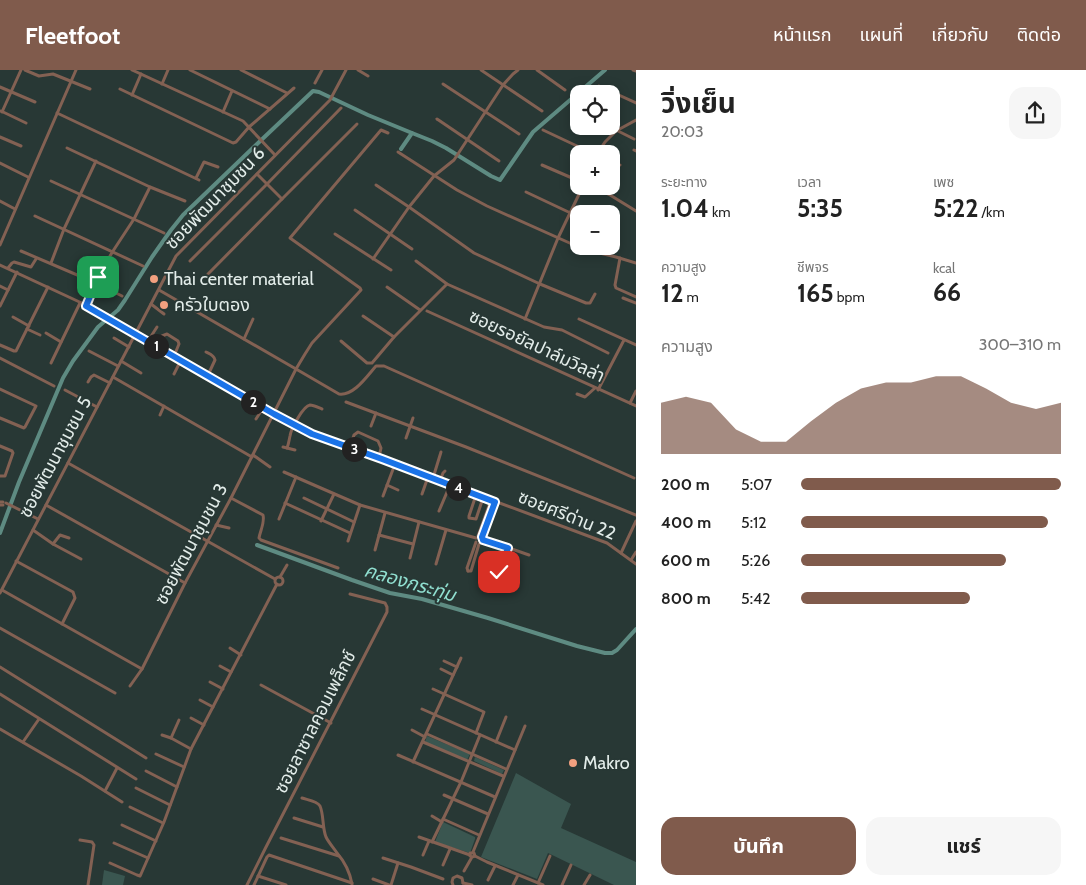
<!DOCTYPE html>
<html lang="th">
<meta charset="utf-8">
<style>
body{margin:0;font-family:Cabin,"Noto Sans Thai",sans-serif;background:#f6f6f6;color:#222;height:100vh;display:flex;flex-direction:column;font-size:19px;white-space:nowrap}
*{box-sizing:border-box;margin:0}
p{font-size:16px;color:#767676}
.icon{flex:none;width:28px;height:28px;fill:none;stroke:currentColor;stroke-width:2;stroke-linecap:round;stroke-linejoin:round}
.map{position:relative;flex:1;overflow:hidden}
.panel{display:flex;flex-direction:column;background:#fff;width:450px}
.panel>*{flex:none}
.buttons{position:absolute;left:570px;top:15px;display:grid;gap:10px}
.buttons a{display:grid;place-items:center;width:50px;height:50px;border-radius:10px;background:#fff;box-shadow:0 2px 12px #0003;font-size:25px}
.pin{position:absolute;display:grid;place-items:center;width:42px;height:42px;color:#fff;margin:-21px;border-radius:10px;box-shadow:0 2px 8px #0006}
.km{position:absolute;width:25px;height:25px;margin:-12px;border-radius:50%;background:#222;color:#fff;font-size:14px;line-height:25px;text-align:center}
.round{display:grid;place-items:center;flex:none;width:52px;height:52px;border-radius:15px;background:#f6f6f6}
.headline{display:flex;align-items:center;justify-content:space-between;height:85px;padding:0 25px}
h1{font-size:28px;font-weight:700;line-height:38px}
.metrics{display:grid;grid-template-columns:repeat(3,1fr);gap:8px;height:85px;padding:5px 25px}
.metrics div{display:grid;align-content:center}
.metrics b{font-size:25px;font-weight:700}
.metrics small{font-size:14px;font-weight:400}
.metrics p{font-size:14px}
.chart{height:140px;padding:10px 25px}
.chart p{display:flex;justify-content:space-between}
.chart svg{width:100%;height:90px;margin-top:5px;fill:#805b4c;opacity:.7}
.cta{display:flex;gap:10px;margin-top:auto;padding:10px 25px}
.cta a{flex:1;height:58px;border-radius:15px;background:#805b4c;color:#fff;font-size:20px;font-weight:700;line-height:58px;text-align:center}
.cta a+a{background:#f6f6f6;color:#222}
ul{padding:0 25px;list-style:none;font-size:16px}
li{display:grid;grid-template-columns:80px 60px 1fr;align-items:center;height:38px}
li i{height:12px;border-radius:6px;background:#805b4c}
header{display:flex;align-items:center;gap:30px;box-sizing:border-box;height:70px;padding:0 25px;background:#805b4c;color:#fff}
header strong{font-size:24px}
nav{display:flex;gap:28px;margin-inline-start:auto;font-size:18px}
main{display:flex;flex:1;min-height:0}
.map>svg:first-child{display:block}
.green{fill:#3a5650}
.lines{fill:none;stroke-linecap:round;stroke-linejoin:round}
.canal{stroke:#5e8b82;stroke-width:4}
.street{stroke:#836153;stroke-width:3}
.route-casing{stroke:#fff;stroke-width:10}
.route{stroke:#1a73e8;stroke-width:6}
.poi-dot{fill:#f2a07f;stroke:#283835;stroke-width:2}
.labels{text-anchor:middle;stroke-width:4;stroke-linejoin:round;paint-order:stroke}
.street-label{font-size:18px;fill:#e3edea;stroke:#283835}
.poi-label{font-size:18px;fill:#e3edea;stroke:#283835;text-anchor:start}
.water-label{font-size:19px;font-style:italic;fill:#90dfd0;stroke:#283835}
</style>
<header>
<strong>Fleetfoot</strong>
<nav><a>หน้าแรก</a><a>แผนที่</a><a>เกี่ยวกับ</a><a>ติดต่อ</a></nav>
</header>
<main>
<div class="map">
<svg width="636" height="815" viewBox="0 0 636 815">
<rect width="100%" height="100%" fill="#283835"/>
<g class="green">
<path d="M427 666 470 684 467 690 425 672Z"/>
<path d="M475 687 504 700 502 704 474 691Z"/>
<path d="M516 703 571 734 561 758 636 792V815H614L548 783 537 809 481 787Z"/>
<path d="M443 752 475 767V769L470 783 435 772Z"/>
<path d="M104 800 125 806 123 815H102Z"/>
</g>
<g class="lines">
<g class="canal">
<path d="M401 79 412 63 432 71 446 78 491 106 500 110 533 62 605 0"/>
<path d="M0 463 19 412 63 308 73 291 98 257 118 240 125 230 152 187 171 160 183 145 256 75 313 21 319 22 368 45 412 63"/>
<path d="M257 475 352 510 390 523 422 529 488 548 577 576 605 583H612L617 580 636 559"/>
</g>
<g class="street">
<path d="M25 0 39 6 53 4 90 19"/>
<path d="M132 0 243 51 275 85"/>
<path d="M190 0 270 39"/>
<path d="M241 0 287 23"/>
<path d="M358 0 368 6"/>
<path d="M481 0 542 41"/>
<path d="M537 0 565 20"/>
<path d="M633 0 636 1"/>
<path d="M315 13 322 0"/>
<path d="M162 14 168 0"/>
<path d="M443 14 519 64"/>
<path d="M599 16 636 33"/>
<path d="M0 17 35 32"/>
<path d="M120 19 233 73 236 72 249 57 294 18"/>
<path d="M132 25 141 4"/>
<path d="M574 39 579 42"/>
<path d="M1 41 26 53"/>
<path d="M2 42 21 0"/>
<path d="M223 42 232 21"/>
<path d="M57 43 199 110"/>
<path d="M437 49 499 91"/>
<path d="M608 56 634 69"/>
<path d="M543 60 594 84"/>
<path d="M0 67 21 76"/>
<path d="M67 78 150 117 185 131"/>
<path d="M634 80 636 81"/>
<path d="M398 82 457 120 487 136 583 179 616 187 636 193"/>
<path d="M597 84 605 72 616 61 636 50"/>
<path d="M611 91 620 95"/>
<path d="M0 93 28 107"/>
<path d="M542 95 579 111"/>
<path d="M257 104 282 129 357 54"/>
<path d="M196 108 204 92 218 97"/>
<path d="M51 111 164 163"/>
<path d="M376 115 409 137 474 183 540 214 586 233H590L595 224"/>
<path d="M591 116 610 125 636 141"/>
<path d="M526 122 579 147"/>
<path d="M0 131 15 139"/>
<path d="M355 140 412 179"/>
<path d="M35 146 143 196"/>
<path d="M335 164 391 200"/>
<path d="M0 175 76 0"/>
<path d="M21 181 96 213 122 226"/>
<path d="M620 188 615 215 616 218 636 227"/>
<path d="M373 189 409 137 434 106 454 90 503 15 513 4 518 0"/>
<path d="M190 191 267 114 341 38"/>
<path d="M416 191 447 214 544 257 562 260 608 283"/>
<path d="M51 193 64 159 96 91"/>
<path d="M0 195 86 235 274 344 312 364 382 389 607 473 636 494"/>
<path d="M8 198 12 193 14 192 31 197 36 189"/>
<path d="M208 204 282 129"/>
<path d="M0 216 8 220"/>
<path d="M387 217 420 240"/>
<path d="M159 220 296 299 305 284 312 273 361 220 360 218 290 168 381 60 388 63"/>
<path d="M623 228 636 233"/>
<path d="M151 234 164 244"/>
<path d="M86 235 103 198 113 181 134 149 150 117"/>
<path d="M0 236 17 202"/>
<path d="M427 241 636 336"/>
<path d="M363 246 394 267"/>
<path d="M13 247 29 256"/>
<path d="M525 249 558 168 583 116"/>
<path d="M579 249 636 275"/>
<path d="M27 259 40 265"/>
<path d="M46 263 61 272"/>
<path d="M114 268 129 277"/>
<path d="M244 269 253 249"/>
<path d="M148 271 157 257"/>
<path d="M341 271 367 293H372L394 267 447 214"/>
<path d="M0 275 14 281H16L48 217"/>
<path d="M157 276 162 266 167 264 178 271 179 274 174 286"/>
<path d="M89 281 118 296"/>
<path d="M206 282C210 284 214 285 215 290L208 305"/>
<path d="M0 288 54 316"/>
<path d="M121 291 141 303"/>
<path d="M51 293 80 233"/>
<path d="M174 304 181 290"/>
<path d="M113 307 252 387"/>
<path d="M88 312 91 307 94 305 110 313"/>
<path d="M0 319 36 336 25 357 24 358 0 348"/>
<path d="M65 320 97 337"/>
<path d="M598 320 624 270"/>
<path d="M577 324 585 327 595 318"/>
<path d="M346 332 466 377 636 445"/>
<path d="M630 333 636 321"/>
<path d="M160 345 164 336"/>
<path d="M256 349 263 338"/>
<path d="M371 356 376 343"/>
<path d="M406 368 413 348"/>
<path d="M0 376 12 381 13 383 5 406H0"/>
<path d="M283 377 295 380"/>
<path d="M350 377 354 365 358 362 378 371 381 378 379 387"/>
<path d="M287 378C289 373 289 370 290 366 291 359 303 336 310 335 314 335 319 338 322 339"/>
<path d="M253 385 270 397"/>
<path d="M68 393 275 509"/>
<path d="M284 402 360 435 476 468"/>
<path d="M433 408 441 382"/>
<path d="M440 411 443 403 445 401"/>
<path d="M387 415 398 420"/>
<path d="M422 424 428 407"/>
<path d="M476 425 469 446V448L476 449 483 428"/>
<path d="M383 426 395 394"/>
<path d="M231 428 263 445C265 453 260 461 259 468L261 470 338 498"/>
<path d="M304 428 354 452"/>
<path d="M0 432H3"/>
<path d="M6 433 38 449"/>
<path d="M285 433 350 463"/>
<path d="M0 435H3"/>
<path d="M46 435 185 513"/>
<path d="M439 441 450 415"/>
<path d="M279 449 296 407"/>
<path d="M321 451 334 424"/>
<path d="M216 455 229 458"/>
<path d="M33 460 53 474 81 489"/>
<path d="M379 465 413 474"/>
<path d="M478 466 491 430"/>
<path d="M482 467 495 432"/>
<path d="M483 469 529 485"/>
<path d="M348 471 360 435"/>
<path d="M53 474 60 465 69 468"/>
<path d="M375 480 385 443"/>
<path d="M621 483 636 451"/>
<path d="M410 488 419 452"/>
<path d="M631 490 636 482"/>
<path d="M16 491 73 522 75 528 62 554"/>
<path d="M436 494 446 460"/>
<path d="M468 501H471L479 474"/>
<path d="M468 501 467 498 476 472"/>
<path d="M499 502 516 508"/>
<path d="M280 507 287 495"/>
<circle cx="279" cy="511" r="4"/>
<path d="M495 512 508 478"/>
<path d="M2 520 142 599"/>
<path d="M0 523 176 186 330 30 346 0"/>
<path d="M0 558 115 623"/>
<path d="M230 578 241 585"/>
<path d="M444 591 457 597"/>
<path d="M220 596 231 602"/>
<path d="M0 597 146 688"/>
<path d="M441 599 453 605"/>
<path d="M210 612 223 619"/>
<path d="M261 615 331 653"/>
<path d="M130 616 142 599 185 513 231 428 296 299 339 324C354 326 367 306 376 296H384L634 408"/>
<path d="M433 619 484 642 476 663"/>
<path d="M0 624 136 709"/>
<path d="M200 630 213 637"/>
<path d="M422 639 515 680"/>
<path d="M191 648 204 655"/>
<path d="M179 650 171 668 191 679"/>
<path d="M0 659 81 706 122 732"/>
<path d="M412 660 425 667"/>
<path d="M427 664 506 699"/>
<path d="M162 665 171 668"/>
<path d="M23 672 39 649"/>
<path d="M423 672 503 706"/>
<path d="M496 672 506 647"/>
<path d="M156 684 184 697"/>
<path d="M398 685 495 727"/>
<path d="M413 692 461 588"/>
<path d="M146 701 177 717"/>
<path d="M136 718 170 735"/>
<path d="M105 721 117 698"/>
<path d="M444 725 488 744"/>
<path d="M302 728C308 730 317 731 320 736 324 745 322 757 326 767 329 773 333 777 337 783 344 791 350 803 352 814"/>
<path d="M130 737 163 753"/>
<path d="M432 746 442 752"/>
<path d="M294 748 323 757"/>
<path d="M443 749 479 765"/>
<path d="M122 755 156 771"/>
<path d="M419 767 470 785"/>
<path d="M281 768 339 786"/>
<path d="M80 770 92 772 94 775 88 815"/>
<path d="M432 772 461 712 480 665"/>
<path d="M114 773 148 788"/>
<path d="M473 782 525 656"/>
<path d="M423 785 429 771"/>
<path d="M475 786 487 792 543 815"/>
<path d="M383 788 411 797 443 809"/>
<path d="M110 793 137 805 140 806 141 804 164 752 191 679 277 514"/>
<path d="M443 795 450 779"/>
<path d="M464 801 472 787 475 786 474 783H470V786L472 787"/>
<path d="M258 806 286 815"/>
<path d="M373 809 389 815"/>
<path d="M488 810 495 796"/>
<path d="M463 813 472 815"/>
<path d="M538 813 550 786"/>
<path d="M247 815 265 779 387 542V537L385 533 350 524"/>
<path d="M254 815 267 787 269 785 352 813"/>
<path d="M391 815 398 793"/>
<path d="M453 815 452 812 453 808 457 806 462 808 463 813"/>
<path d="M513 815 518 805"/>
<path d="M562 815 571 795"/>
<path d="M584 815 590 805"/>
</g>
</g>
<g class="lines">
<defs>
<path id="route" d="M98 207 86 236 274 344 312 364 382 389 495 432 482 467 483 470 508 478 499 502"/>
</defs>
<use href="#route" class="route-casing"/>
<use href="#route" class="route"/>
</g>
<g class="poi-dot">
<circle cx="154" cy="209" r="5"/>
<circle cx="164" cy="235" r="5"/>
<circle cx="573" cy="693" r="5"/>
</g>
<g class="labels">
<g class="street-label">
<text transform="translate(215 128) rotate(-46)" y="6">ซอยพัฒนาชุมชน 6</text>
<text transform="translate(537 276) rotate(25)" y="6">ซอยรอยัลปาล์มวิลล่า</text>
<text transform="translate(55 387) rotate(-62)" y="6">ซอยพัฒนาชุมชน 5</text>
<text transform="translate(567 445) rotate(22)" y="6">ซอยศรีด่าน 22</text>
<text transform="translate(191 474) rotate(-62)" y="6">ซอยพัฒนาชุมชน 3</text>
<text transform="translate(315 652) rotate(-63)" y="6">ซอยลาซาลคอมเพล็กซ์</text>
</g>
<g class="poi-label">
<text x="164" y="215">Thai center material</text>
<text x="174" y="241">ครัวใบตอง</text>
<text x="583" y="699">Makro</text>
</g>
<g class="water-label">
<text transform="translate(410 512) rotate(16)" y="7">คลองกระทุ่ม</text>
</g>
</g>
</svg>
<div class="buttons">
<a><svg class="icon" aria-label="locate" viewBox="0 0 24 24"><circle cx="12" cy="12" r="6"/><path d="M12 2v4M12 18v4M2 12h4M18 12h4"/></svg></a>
<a>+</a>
<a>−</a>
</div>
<div class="pin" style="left:98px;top:207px;background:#1e9e55"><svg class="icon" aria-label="arrive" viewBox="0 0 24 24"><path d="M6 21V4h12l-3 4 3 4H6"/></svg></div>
<div class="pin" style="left:499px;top:502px;background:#d93025"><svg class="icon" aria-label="check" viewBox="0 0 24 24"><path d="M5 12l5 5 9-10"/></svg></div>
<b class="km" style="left:156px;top:276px">1</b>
<b class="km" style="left:253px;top:332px">2</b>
<b class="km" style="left:354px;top:379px">3</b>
<b class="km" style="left:458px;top:418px">4</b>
</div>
<section class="panel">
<div class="headline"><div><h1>วิ่งเย็น</h1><p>20:03</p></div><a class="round"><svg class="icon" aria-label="share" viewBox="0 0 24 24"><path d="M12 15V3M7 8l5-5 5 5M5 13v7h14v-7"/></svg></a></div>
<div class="metrics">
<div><p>ระยะทาง</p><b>1.04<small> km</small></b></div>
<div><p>เวลา</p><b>5:35</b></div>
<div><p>เพซ</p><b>5:22<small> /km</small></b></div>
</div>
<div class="metrics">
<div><p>ความสูง</p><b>12<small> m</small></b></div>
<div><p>ชีพจร</p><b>165<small> bpm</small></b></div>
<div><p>kcal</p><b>66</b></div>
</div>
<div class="chart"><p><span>ความสูง</span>300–310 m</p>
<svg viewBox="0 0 160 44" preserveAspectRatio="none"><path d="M0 44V19L10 16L20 19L30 32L40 38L50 38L60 28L70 19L80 12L90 9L100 9L110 6L120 6L130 12L140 19L150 22L160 19V44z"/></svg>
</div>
<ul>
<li><b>200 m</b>5:07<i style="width:100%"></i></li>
<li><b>400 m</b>5:12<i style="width:95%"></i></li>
<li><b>600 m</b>5:26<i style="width:79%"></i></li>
<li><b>800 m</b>5:42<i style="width:65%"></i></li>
</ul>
<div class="cta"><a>บันทึก</a><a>แชร์</a></div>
</section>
</main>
